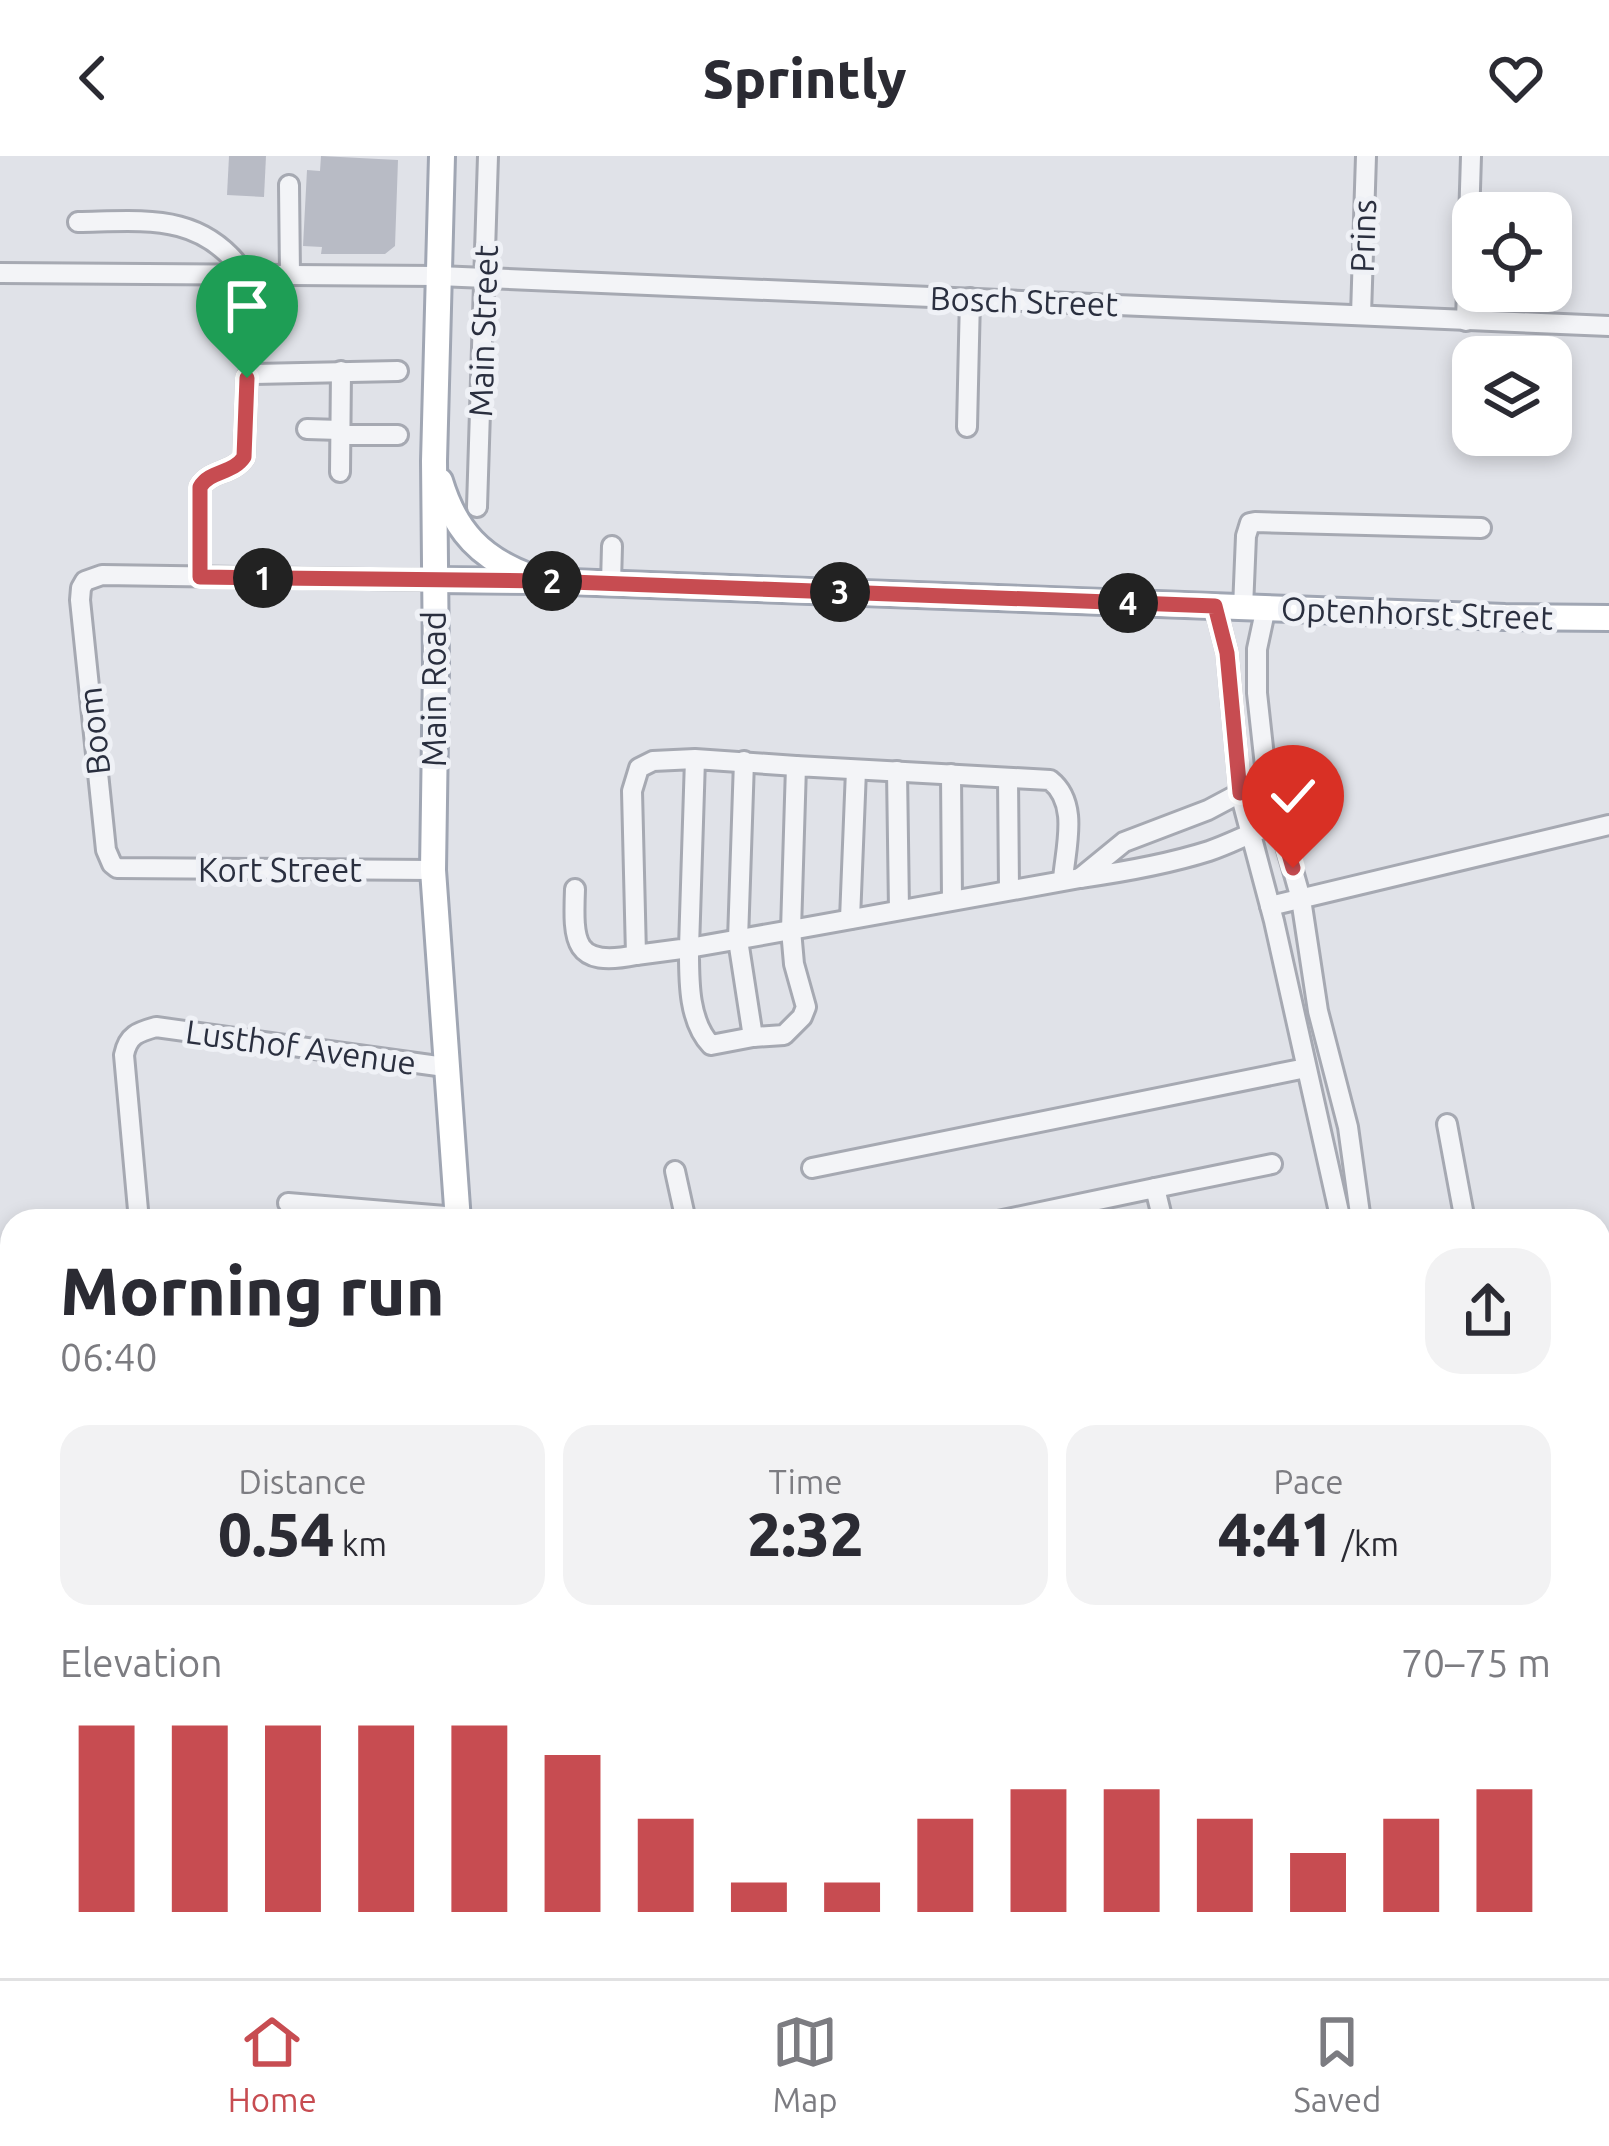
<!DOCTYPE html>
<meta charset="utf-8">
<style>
body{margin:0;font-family:Ubuntu,sans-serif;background:#f2f2f3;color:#2b2b33;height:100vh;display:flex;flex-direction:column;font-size:45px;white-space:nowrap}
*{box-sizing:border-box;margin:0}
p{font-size:39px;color:#7c7c81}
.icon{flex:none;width:66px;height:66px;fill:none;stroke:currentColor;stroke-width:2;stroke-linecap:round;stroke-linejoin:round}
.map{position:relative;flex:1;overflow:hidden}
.side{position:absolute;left:0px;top:1053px;width:1611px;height:771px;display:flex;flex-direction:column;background:#fff;border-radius:36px 36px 0 0;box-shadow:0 6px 18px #0003}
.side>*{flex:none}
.tools{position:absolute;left:1452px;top:36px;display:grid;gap:24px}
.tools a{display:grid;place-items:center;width:120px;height:120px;border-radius:24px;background:#fff;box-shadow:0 6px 18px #0003;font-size:60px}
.pin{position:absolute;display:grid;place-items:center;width:102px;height:102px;color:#fff;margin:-123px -51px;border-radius:50% 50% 50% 0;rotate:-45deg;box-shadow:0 0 12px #0007}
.pin .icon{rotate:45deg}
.km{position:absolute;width:60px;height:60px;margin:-30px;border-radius:50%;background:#222;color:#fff;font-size:33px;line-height:60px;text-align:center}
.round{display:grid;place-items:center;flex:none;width:126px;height:126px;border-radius:36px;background:#f2f2f3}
.overview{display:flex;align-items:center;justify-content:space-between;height:204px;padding:0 60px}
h1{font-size:66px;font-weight:800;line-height:90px}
.figures{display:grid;grid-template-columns:repeat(3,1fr);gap:18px;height:204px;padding:12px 60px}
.figures div{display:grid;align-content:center;border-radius:30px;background:#f2f2f3;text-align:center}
.figures b{font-size:60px;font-weight:800}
.figures small{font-size:33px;font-weight:400}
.figures p{font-size:33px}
.chart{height:336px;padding:24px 60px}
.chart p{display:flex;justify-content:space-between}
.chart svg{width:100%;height:216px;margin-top:12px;stroke:#c74c51;stroke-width:6}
header{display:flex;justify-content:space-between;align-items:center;height:156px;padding:0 60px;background:#fff;font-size:54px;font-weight:800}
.tabs{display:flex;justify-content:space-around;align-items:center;height:168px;border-top:3px solid #e1e1e2;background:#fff;font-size:33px;color:#7c7c81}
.tabs a{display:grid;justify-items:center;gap:6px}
.tabs .on{color:#c74c51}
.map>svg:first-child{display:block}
.built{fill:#ced1da}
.green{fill:#c4d2c2}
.building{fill:#b8bbc5}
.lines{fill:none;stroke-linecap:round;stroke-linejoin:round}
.minor-casing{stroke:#a6a9b2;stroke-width:24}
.major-casing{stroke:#a0a6b3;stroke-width:30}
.minor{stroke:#f3f4f7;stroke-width:18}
.major{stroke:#fff;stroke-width:24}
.route-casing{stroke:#fff;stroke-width:24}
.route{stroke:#c74c51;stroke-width:15}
.labels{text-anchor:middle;stroke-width:10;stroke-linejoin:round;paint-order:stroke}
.street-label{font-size:33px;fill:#2a2f3f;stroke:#eff1f6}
</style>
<header><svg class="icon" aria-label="back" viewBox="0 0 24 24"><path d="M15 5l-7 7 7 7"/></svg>Sprintly<svg class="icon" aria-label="heart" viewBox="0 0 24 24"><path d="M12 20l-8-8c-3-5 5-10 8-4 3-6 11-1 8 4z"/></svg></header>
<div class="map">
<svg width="1609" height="1822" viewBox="0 0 1609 1822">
<rect width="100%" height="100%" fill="#e0e2e8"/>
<g class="built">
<path d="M1609 1085V1521L1599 1496V1093Z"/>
<path d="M0 1145 12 1146V1812H377V1822H0Z"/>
</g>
<g class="green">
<path d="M0 1172 12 1175V1526L0 1523Z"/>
<path d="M1609 1759V1822H1582L1579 1812H1599V1762Z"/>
<path d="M9 1798 12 1799V1812H358V1822H9Z"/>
</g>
<g class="building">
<path d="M229 0H266L264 41 227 39Z"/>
<path d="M321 0 398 4 395 90 385 98H321L322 91 303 90 307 14 320 15Z"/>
<path d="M1609 1100V1149L1599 1155V1106Z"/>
<path d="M1599 1219 1609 1236V1295L1599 1278Z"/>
<path d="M1609 1412V1440L1599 1423V1418Z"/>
<path d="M6 1528 12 1529V1582L0 1579V1552Z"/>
<rect x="1505" y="1812" width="32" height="10"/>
</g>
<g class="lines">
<defs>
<g id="minor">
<path d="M289 29 290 119"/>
<path d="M78 66C145 65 202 56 245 118"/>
<path d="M0 117 438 120 1609 170"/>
<path d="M1361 159 1366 0"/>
<path d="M1466 165 1471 0"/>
<path d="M967 271 970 142"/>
<path d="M307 273 340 274"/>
<path d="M340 279H398"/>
<path d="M340 316 341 215"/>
<path d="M477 351 488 0"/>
<path d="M200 421V331C210 314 233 318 244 301L247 222 249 218 398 215"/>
<path d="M611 427 612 390"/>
<path d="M1215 450 1227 497 1240 637 1274 765 1341 1065"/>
<path d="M1266 451 1257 493V537L1266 619 1301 743 1318 855 1348 971 1361 1065"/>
<path d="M1243 452 1246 380 1250 367 1255 366 1481 372"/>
<path d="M695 603 653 605 639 612 632 635 636 799 689 792 695 603 796 610"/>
<path d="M744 605 738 784 753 881"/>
<path d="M897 615 899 754"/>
<path d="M951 618 952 744"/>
<path d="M1008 622 1009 733"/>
<path d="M1269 630 1240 637 1208 654 1124 686 1080 722C1123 716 1168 708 1209 695 1233 687 1255 674 1280 667"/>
<path d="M433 714 117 712 112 708 106 694 80 444 81 432 85 425 102 419 433 424"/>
<path d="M1063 723C1066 689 1079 647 1050 624L796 610 791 774 1080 722"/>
<path d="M575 733C573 786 573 812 636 799"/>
<path d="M1270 750 1609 669"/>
<path d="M850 763 856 614"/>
<path d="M791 774 794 808 806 851 802 861 784 879 753 881 711 889C688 865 689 823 689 792Z"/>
<path d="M1447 968 1465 1065"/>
<path d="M812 1012 1306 912"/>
<path d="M675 1015 686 1065"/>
<path d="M1155 1032 1272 1008"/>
<path d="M288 1047 457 1061"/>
<path d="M139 1065 124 899C128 879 138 876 156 871L445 911"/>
<path d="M998 1065 1155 1032 1163 1065"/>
<path d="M0 1133 12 1135"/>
<path d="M1599 1625 1609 1620"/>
<path d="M0 1750 12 1746"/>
<path d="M549 1812 593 1813"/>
<path d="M861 1812 862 1822"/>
<path d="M1133 1812 1139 1822"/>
<path d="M774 1822 776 1812"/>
<path d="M1028 1822 1047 1812"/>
<path d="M1224 1822 1243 1812"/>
<path d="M1370 1822 1386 1812"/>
</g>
<g id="major">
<path d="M442 0 434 305 436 510 433 714 458 1065"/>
<path d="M440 325C455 375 481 403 531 421"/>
<path d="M433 424 543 425 1505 461 1609 462"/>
<path d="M593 1822V1812"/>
</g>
</defs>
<use href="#minor" class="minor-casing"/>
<use href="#major" class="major-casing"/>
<use href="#minor" class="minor"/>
<use href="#major" class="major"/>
</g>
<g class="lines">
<defs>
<path id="route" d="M247 222 244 301C233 318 210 314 200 331V421L544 425 1215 450 1227 497 1240 637 1269 630 1293 712"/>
</defs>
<use href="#route" class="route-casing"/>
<use href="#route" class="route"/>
</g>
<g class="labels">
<g class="street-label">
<text transform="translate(1363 80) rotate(-88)" y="12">Prins</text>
<text transform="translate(1024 145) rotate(2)" y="12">Bosch Street</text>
<text transform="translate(483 175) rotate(-88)" y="12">Main Street</text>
<text transform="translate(1417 457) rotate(2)" y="12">Optenhorst Street</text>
<text transform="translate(434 533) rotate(-90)" y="12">Main Road</text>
<text transform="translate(94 575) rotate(-96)" y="12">Boom</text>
<text x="280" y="726">Kort Street</text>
<text transform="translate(301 891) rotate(8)" y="12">Lusthof Avenue</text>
</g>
</g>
</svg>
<div class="tools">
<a><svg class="icon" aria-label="locate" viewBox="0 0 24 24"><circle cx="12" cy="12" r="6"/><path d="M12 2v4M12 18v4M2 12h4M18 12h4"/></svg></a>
<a><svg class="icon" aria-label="layers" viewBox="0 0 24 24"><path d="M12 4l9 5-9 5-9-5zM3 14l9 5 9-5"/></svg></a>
</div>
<div class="pin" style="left:247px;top:222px;background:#1e9e55"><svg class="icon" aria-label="arrive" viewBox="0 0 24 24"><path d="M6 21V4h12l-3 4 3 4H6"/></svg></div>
<div class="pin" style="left:1293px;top:712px;background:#d93025"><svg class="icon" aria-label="check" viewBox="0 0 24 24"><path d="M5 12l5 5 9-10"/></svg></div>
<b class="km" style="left:263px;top:422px">1</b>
<b class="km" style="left:552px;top:425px">2</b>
<b class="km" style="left:840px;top:436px">3</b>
<b class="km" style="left:1128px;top:447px">4</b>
<section class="side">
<div class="overview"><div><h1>Morning run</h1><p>06:40</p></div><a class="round"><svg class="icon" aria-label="share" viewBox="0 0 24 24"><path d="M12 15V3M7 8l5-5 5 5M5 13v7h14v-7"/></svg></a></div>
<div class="figures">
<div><p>Distance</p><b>0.54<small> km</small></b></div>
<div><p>Time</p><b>2:32</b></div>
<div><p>Pace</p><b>4:41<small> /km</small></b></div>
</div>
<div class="chart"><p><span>Elevation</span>70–75 m</p>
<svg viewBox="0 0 160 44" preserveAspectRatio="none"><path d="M5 44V6M15 44V6M25 44V6M35 44V6M45 44V6M55 44V12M65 44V25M75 44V38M85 44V38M95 44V25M105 44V19M115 44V19M125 44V25M135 44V32M145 44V25M155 44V19"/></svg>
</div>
</section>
</div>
<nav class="tabs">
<a class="on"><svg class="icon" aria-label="home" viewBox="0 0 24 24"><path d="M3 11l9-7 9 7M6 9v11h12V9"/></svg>Home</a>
<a><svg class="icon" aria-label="map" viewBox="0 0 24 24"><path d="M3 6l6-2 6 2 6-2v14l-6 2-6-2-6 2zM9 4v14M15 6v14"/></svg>Map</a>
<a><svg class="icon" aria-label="saved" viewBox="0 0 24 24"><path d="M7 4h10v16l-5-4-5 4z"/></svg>Saved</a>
</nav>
